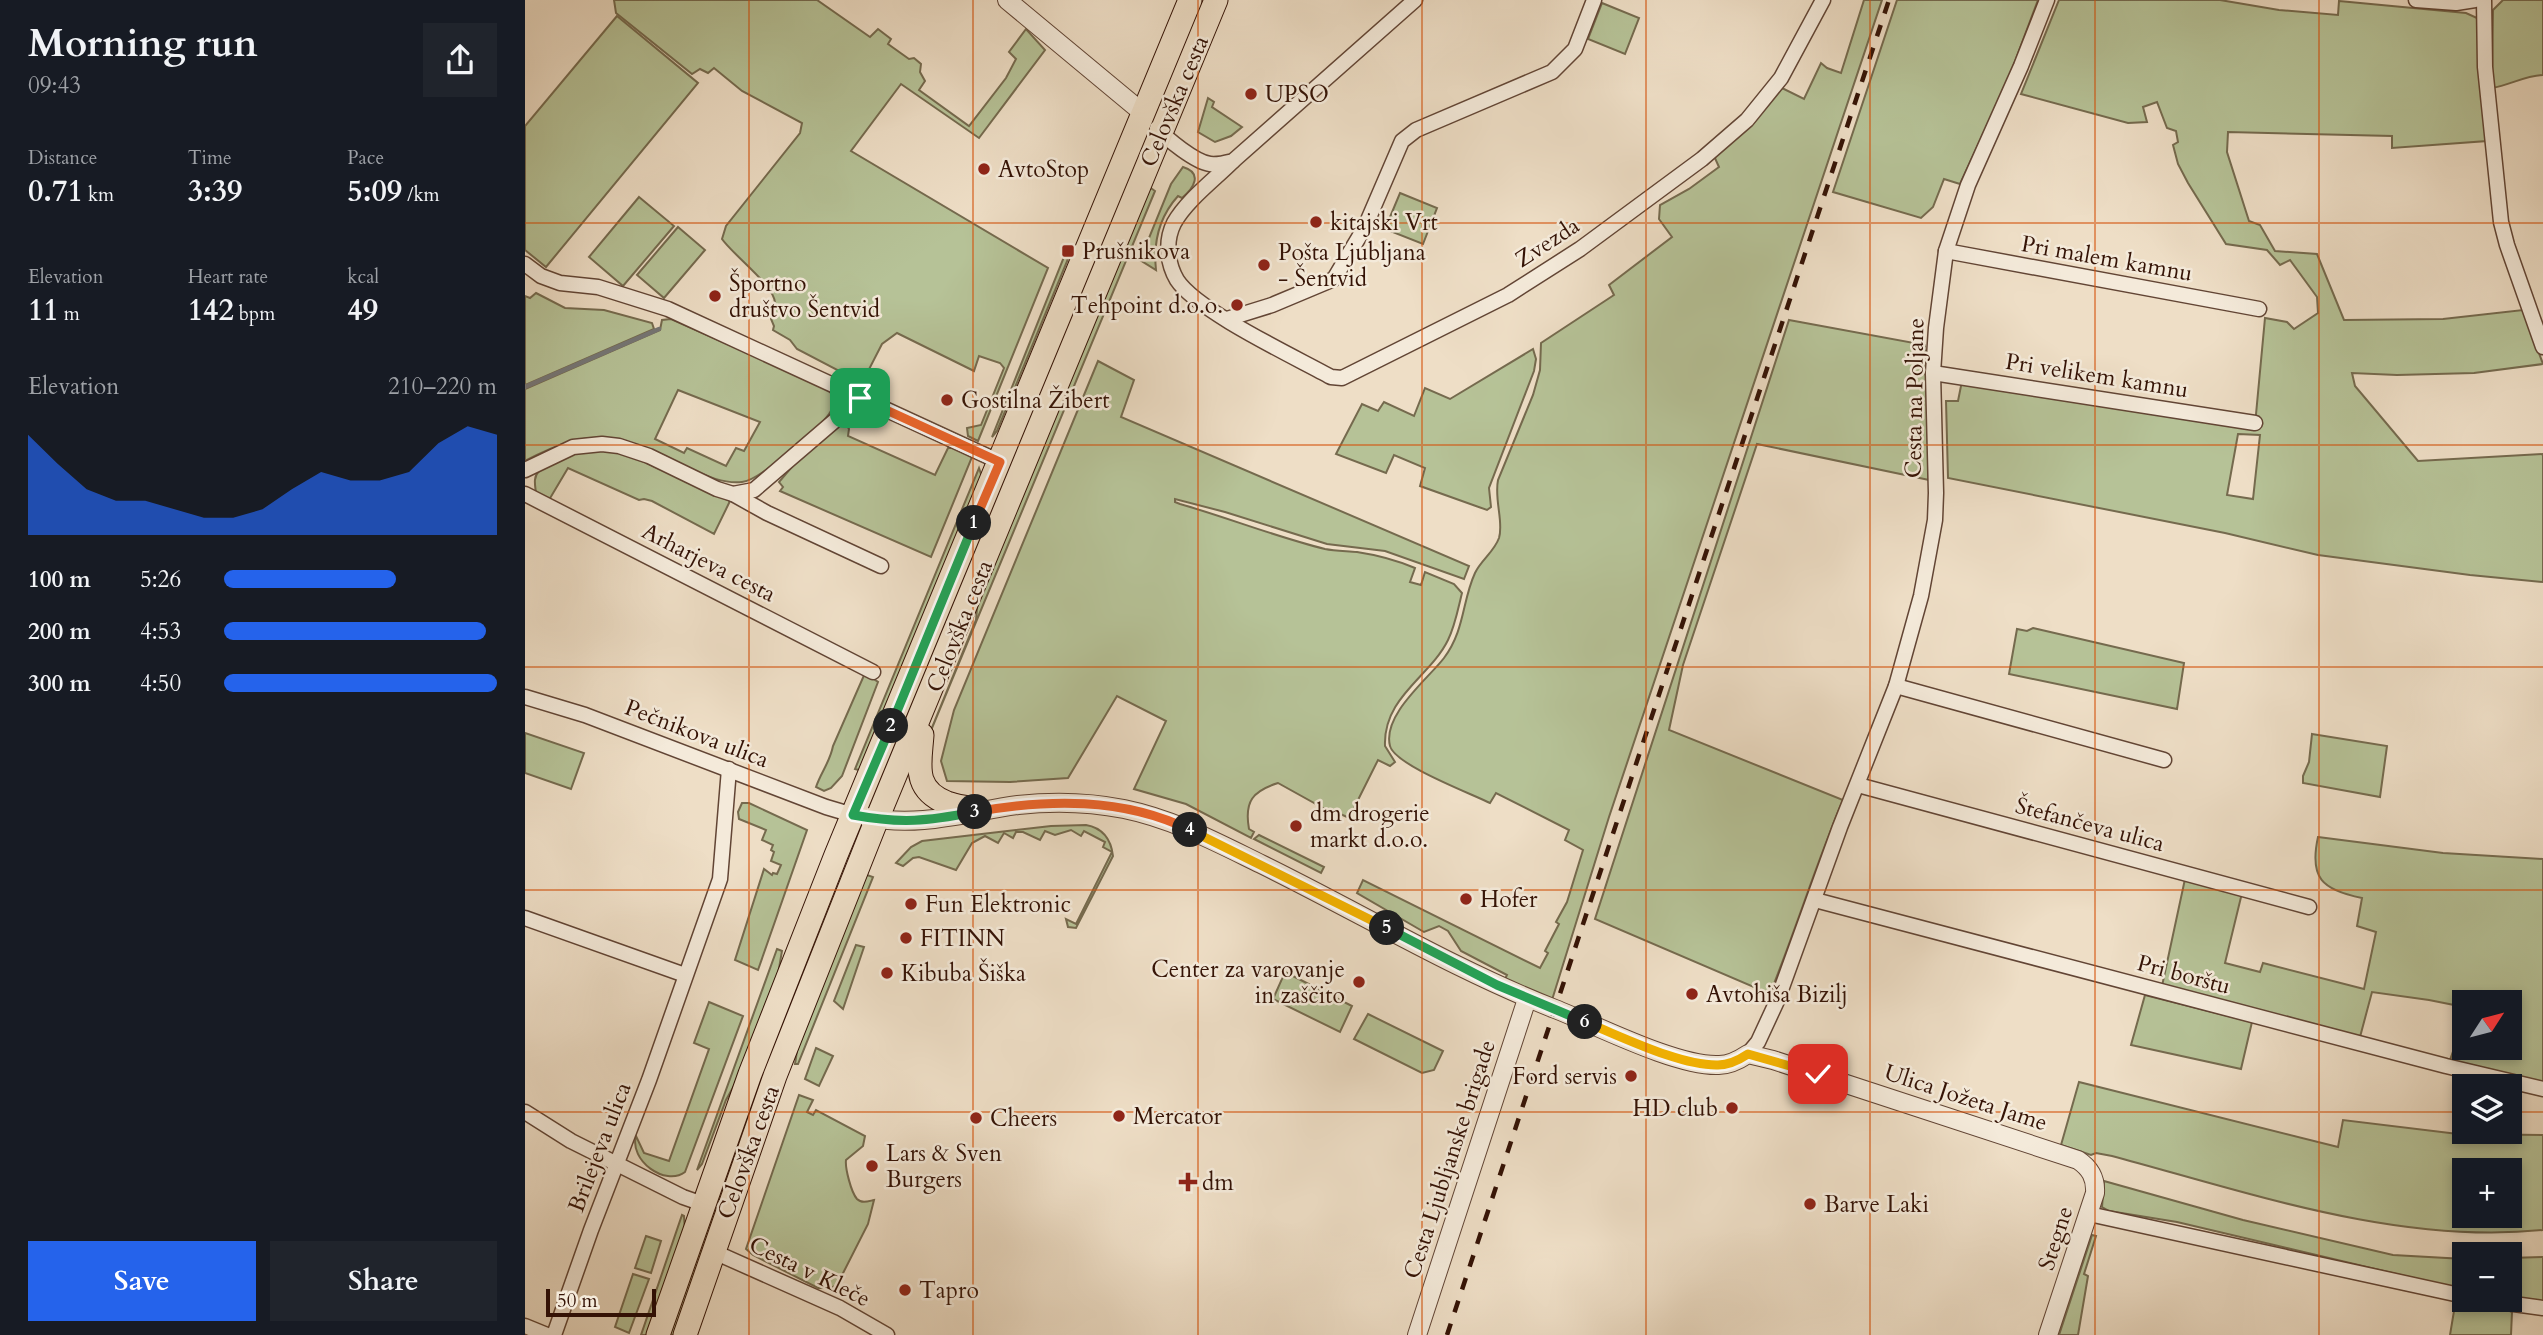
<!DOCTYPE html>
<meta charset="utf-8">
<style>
body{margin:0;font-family:Cardo,serif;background:#20242c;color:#f1f3f6;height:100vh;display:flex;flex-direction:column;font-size:26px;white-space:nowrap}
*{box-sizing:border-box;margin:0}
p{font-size:23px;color:#9ea1a6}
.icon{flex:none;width:38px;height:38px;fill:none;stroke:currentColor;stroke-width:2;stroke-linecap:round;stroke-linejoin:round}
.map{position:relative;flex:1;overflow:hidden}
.sheet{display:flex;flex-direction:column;background:#171b24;width:525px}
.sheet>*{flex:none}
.needle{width:46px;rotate:54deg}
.tools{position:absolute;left:1927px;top:990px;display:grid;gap:14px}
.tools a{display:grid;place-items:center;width:70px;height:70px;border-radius:0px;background:#171b24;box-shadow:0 4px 10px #0003;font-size:35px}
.scale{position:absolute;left:21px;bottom:18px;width:110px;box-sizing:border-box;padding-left:7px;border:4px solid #341205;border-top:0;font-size:19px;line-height:24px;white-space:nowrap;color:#341205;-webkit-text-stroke:5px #f4eada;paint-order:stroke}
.pin{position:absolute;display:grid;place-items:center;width:60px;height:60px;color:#fff;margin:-30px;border-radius:14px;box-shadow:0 4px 10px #0006}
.km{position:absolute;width:35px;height:35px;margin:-18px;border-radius:50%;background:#222;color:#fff;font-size:19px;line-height:35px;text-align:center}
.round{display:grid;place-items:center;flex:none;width:74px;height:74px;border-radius:0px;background:#20242c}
.headline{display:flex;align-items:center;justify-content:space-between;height:119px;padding:0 28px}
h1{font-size:38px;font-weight:700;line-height:52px}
.figures{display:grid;grid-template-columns:repeat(3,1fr);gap:10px;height:119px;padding:7px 28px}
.figures div{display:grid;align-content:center}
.figures b{font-size:30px;font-weight:700}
.figures small{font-size:19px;font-weight:400}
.figures p{font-size:19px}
.chart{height:196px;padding:14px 28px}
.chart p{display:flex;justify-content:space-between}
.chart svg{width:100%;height:126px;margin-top:7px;fill:#2563eb;opacity:.7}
.cta{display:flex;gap:14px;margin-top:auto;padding:14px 28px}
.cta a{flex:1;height:80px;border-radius:0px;background:#2563eb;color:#fff;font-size:28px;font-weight:700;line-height:80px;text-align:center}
.cta a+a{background:#20242c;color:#f1f3f6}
ul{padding:0 28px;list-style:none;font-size:23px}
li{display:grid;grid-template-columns:112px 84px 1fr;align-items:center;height:52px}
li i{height:18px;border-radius:9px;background:#2563eb}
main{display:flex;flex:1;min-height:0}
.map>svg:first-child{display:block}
.green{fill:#b6c297;stroke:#756a4e;stroke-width:2;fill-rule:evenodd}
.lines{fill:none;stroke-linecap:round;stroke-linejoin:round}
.stream{stroke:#757676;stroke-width:4.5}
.minor-casing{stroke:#624535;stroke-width:17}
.tertiary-casing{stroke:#624535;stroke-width:20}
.primary-casing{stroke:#341205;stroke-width:25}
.minor{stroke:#f4eada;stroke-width:14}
.tertiary{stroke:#f4eada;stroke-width:18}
.primary{stroke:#eedec6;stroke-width:23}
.rail{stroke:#341205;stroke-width:4.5;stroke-dasharray:12 12;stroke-linecap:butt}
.split-1-casing{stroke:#fff;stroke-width:14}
.split-2-casing{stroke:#fff;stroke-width:14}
.split-3-casing{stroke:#fff;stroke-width:14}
.split-4-casing{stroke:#fff;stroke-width:14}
.split-5-casing{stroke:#fff;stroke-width:14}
.split-6-casing{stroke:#fff;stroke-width:14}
.split-7-casing{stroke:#fff;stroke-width:14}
.split-1{stroke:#f0652b;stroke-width:9}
.split-2{stroke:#22a559;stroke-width:9}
.split-3{stroke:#22a559;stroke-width:9}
.split-4{stroke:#f0652b;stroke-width:9}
.split-5{stroke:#f5b400;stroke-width:9}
.split-6{stroke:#22a559;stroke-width:9}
.split-7{stroke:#f5b400;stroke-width:9}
.grid{fill:none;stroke:#d6520b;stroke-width:2;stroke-opacity:0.55}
.poi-dot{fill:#8f2418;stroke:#f4eada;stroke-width:2.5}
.labels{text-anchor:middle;stroke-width:5;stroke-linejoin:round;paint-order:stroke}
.poi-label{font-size:23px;fill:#341205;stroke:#f4eada;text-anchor:start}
.street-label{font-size:23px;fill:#341205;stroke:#f4eada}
</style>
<main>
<section class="sheet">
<div class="headline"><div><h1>Morning run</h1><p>09:43</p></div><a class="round"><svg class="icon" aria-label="share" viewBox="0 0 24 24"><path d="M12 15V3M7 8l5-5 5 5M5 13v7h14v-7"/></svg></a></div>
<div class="figures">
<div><p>Distance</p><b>0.71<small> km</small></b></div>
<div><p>Time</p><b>3:39</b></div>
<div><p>Pace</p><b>5:09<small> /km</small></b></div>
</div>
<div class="figures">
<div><p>Elevation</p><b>11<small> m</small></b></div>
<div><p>Heart rate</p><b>142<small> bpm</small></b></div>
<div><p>kcal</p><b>49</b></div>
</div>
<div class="chart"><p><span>Elevation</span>210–220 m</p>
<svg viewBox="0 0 160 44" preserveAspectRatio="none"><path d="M0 44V9L10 19L20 28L30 32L40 32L50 35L60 38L70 38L80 35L90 28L100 22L110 25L120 25L130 22L140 12L150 6L160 9V44z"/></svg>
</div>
<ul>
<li><b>100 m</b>5:26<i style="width:63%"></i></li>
<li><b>200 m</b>4:53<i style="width:96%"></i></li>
<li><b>300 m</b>4:50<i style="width:100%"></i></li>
</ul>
<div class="cta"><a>Save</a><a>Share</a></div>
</section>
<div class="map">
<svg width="2018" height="1335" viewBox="0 0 2018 1335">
<rect width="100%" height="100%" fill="#eedec6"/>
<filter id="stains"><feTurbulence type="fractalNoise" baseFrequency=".00286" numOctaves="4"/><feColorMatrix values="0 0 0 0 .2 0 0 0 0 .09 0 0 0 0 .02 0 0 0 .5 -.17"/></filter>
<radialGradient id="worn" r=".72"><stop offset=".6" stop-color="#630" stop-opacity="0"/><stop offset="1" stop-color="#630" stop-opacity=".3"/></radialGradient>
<g class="green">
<path d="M89 0H292L345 37 353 29 366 39 363 44 384 59 389 58 396 64 395 72 400 81 394 90 444 126 481 78 491 59 484 52 501 29 520 50 454 138 376 84 326 151 523 268 453 441 443 436 442 428 456 425 479 368 475 363 454 356 449 371 372 333 357 344 337 383 272 349 265 340 248 330 249 326 246 319C247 315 250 308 250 303 250 286 208 255 197 239L201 226 275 133 277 123 217 91 189 68 183 73 175 69 167 74 91 13Z"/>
<path d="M1339 0H1357L1084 817 1027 1000 980 979 982 975 936 951 923 931 914 926 899 932 832 893 838 880 1015 968 1023 953 1020 951 1034 924 1031 922 1042 902 1058 850 1040 840 1044 830 971 793 965 803C945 793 870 765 865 746 857 715 903 679 919 658 940 630 937 601 950 573 956 560 969 552 974 538 979 522 969 500 973 480L1008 395 1015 370 1016 343 1089 295 1084 285 1147 237 1134 219 1135 205 1164 189 1194 167 1189 156 1255 87 1279 99 1296 63 1302 68 1316 73Z"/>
<path d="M1372 0H1513L1483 80 1435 184 1419 179 1408 207 1396 218 1308 192Z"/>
<path d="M1534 0H1695L1754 10 1813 15 1814 1 1941 13 1952 18 1954 24 1962 141 1867 148V136L1703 132 1702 152 1724 221 1735 225 1750 251 1792 254 1819 320 1918 319 1998 310 2018 364 1949 373 1872 375 1827 373 1830 386 1893 461 2018 454V582L1945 575 1793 555 1700 533 1423 478 1421 401H1433L1437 381 1730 425 1740 318 1762 322 1769 329 1793 313 1792 297 1765 260 1755 265 1742 250 1701 244 1663 183 1653 164 1648 145 1653 142 1651 131 1642 128 1632 102 1618 107 1622 122 1603 123 1496 94ZM1713 434 1735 435 1728 499 1702 495Z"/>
<path d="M1978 0H2018V75C1999 76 1985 85 1967 88L1968 10Z"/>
<path d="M1077 3 1114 18 1100 54 1063 39Z"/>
<path d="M92 16 173 83 21 267 0 250V126Z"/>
<path d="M683 98 689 102 687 107 717 127 706 136 690 142 673 132Z"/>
<path d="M658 167C678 173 669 188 657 198L653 196C635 216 628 242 631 270L615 260 646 184Z"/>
<path d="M623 186 630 191 402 740 451 620 453 597Z"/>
<path d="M875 193 912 208 898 244 860 229Z"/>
<path d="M114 197 149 226 98 286 64 257Z"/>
<path d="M153 227 180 250 139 298 112 275Z"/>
<path d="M539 257 543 259 472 431 467 437Z"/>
<path d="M11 293 40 308 79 310 127 323 129 329 0 385V296L5 298Z"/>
<path d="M146 319 304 389C308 397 310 406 304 414 293 429 234 481 217 482 199 484 181 476 166 469 96 437 73 422 0 461V389L135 330 137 320ZM153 390 235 422 219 451 211 448 201 466 162 448 159 453 130 439Z"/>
<path d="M1264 320 1400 345 1404 480 1232 444 1158 665 1144 730 1318 800C1291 864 1271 929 1245 994L1070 919Z"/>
<path d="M1008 349 1011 359 1009 371 964 488 966 507 962 510 895 486 900 468 869 455 861 473 811 454 837 404 853 411 859 402 889 416 900 388 925 399Z"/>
<path d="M573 361 609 380 596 417 944 566 939 579 860 551 802 544 700 512 650 499V502L655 504C704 518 751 537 800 549 810 551 822 551 832 552 852 555 871 560 890 568L885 582 896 585 900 572 929 584 937 593C933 609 930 626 923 640 905 677 858 697 860 746L870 762 865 766 853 760 824 818 811 812 809 814 753 783C728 791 719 801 724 829L729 832 726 838 661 804 609 789 641 721 592 696 543 778 485 782 422 781 416 761 429 710Z"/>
<path d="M313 422 321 424 324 429 323 436 410 475 423 448H431L447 457 406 557 255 491 258 487 254 482 277 455Z"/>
<path d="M67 449 102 454 205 501 189 534 127 501 119 499 114 500 43 468 24 500 11 493C10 485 8 477 14 471 24 460 53 451 67 449Z"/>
<path d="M454 468 458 480 338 771 330 769Z"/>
<path d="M1508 628 1659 663 1652 709 1484 674 1492 629 1502 631Z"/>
<path d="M340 673 353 682 317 776 306 788 299 791 291 787C296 772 305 762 308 746Z"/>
<path d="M0 733 59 753 46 789 0 773Z"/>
<path d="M1787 734 1862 746 1855 797 1778 783V776L1784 762Z"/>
<path d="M217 803H224L282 830 233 970 210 960 239 869 247 875 248 873 252 874 256 865 246 861 249 852 246 850 248 845 237 840 241 830 214 819 213 812Z"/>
<path d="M561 825C578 828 586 839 588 856L551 928 543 927 541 919 551 924 587 852 578 847 580 842 559 831 556 836 546 830 530 835 520 831 515 840 498 832H491L488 838 479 833 473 843 460 836 447 843 431 870 394 857 388 858 378 866 371 863 386 847 397 841 526 826Z"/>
<path d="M734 835 799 867 796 873 729 839Z"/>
<path d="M1793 837 1918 853 2018 859V1083L1925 1060 1939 1020V1048H1984V1003H1939V1007L1904 1000 1847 992 1835 1037 1637 986 1660 879 1717 893 1700 963 1735 972 1738 963 1839 989 1851 932 1832 926 1837 898C1797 890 1784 878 1793 837Z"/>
<path d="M339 874 348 877 273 1064H270L274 1038Z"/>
<path d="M331 945 339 947 318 1009 309 1001Z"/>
<path d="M252 949 257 951 251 986 219 1068 201 1100 177 1164 172 1170Z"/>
<path d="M760 972 827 1006 815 1032 748 999Z"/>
<path d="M1620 995 1727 1022 1716 1069 1606 1045Z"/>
<path d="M184 1002 218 1016 160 1172C140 1187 104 1160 111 1136L119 1153 144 1161 184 1049 169 1043Z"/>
<path d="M262 1009 151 1335H143L170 1252Z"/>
<path d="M843 1014 918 1051 909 1070 897 1073 829 1039Z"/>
<path d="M291 1048 308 1056 294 1086 280 1079Z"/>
<path d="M1554 1082 1813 1147 1818 1120 1933 1134 2018 1135V1230C1874 1245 1725 1193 1587 1156L1571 1153 1566 1155 1536 1145ZM1939 1171H1984V1216H1939Z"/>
<path d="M274 1095 288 1100 282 1112 288 1115 291 1110 340 1136 338 1146 321 1160C320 1168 326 1192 332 1199 337 1204 344 1201 349 1200L343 1224 312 1285 306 1288H293L228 1255 221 1249Z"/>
<path d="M1579 1181 1718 1220 1868 1255 1939 1259V1290L1652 1222 1584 1211 1577 1207Z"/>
<path d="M157 1215 159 1216 160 1232 126 1335H116Z"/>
<path d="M1567 1235 1571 1236 1559 1274 1563 1276 1553 1335H1534Z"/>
<path d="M121 1236 136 1241 126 1273 110 1268Z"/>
<path d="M2018 1257V1302L1985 1299 1984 1258Z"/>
<path d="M108 1274 124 1279 104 1333 90 1327Z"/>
<path d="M1931 1299 1983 1310 1987 1312 1986 1335H1925Z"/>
</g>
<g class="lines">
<path class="stream" d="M0 387 134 329"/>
<defs>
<g id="minor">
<path d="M1891 0 1931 3 1950 0"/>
<path d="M1959 0 1960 67 1976 222 1982 245 2018 347"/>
<path d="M632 128C642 139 670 162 685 164 693 165 700 163 708 161L890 0"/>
<path d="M708 161C689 180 662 200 649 223 640 241 642 263 652 280 672 311 770 357 806 377L817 378 983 295 1055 249 1177 159 1222 120 1256 78 1298 0"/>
<path d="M1421 251 1734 309"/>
<path d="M0 264 16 276 35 283 73 287 143 309 475 462"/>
<path d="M702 319 747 305 809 279 840 227 877 141 891 130 1027 72 1050 49 1069 0"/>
<path d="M1408 373 1730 423"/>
<path d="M0 470 48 447 77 444 94 446 124 456 192 489 208 494 229 490 335 399"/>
<path d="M0 494 348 672"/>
<path d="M208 494 242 513 356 566"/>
<path d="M1371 686 1639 760"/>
<path d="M0 697 60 715 301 807 328 815"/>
<path d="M1333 785 1784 907"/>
<path d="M1290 900 1921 1066 2018 1089"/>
<path d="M0 918 160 975"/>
<path d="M1223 1054 1233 1042 1252 1001 1315 827 1371 686 1396 596 1410 520 1411 493 1408 373 1411 328 1421 251 1443 185 1496 66 1522 0"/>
<path d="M0 1112 46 1141 158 1197 178 1204"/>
<path d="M1564 1214 1939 1296"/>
<path d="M187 1251 315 1308 362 1335"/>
<path d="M1960 1300 2018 1308"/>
<path d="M0 1326 22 1335"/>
<path d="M29 1335 66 1230 124 1080 195 879 204 769"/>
</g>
<g id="tertiary">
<path d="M482 0 618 113"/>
<path d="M342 817C394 828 442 812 493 805 529 801 564 802 599 809 648 819 691 842 736 864 834 912 928 969 1030 1009 1071 1025 1152 1067 1194 1065 1205 1065 1214 1060 1223 1054L1248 1060 1553 1160C1565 1168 1571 1178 1570 1193L1523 1335"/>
<path d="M892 1335 1002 999"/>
</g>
<g id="primary">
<path d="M397 735C395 764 387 789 422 803 433 807 443 807 455 811"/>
<path d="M133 1335 225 1074 311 855 665 0"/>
<path d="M160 1335 250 1076 352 819 691 0"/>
</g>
</defs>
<use href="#minor" class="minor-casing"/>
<use href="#tertiary" class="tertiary-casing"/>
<use href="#primary" class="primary-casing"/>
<use href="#minor" class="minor"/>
<use href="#tertiary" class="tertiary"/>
<use href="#primary" class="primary"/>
<path class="rail" d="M922 1335 1364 0"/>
</g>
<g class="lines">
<defs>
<path id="split-1" d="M335 398 475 462 449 523"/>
<path id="split-2" d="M366 726 449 523"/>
<path id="split-3" d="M366 726 328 815C377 824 402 821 450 812"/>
<path id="split-4" d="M450 812C522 799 598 797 665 830"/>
<path id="split-5" d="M665 830 862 928"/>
<path id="split-6" d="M862 928 972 985 1060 1022"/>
<path id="split-7" d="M1060 1022C1096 1036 1155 1066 1193 1065 1204 1065 1214 1060 1223 1054L1293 1074"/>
</defs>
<use href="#split-1" class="split-1-casing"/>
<use href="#split-2" class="split-2-casing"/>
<use href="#split-3" class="split-3-casing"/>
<use href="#split-4" class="split-4-casing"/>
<use href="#split-5" class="split-5-casing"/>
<use href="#split-6" class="split-6-casing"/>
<use href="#split-7" class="split-7-casing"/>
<use href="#split-1" class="split-1"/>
<use href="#split-2" class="split-2"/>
<use href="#split-3" class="split-3"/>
<use href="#split-4" class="split-4"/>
<use href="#split-5" class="split-5"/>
<use href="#split-6" class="split-6"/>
<use href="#split-7" class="split-7"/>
</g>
<path class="grid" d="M224 0V1335M448 0V1335M673 0V1335M897 0V1335M1121 0V1335M1345 0V1335M1570 0V1335M1794 0V1335M0 223H2018M0 445H2018M0 667H2018M0 890H2018M0 1112H1939M1984 1112H2018"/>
<g class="poi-dot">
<circle cx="726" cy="94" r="7"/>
<circle cx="459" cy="169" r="7"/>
<circle cx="791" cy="222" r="7"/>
<rect x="536" y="244" width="14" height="14" rx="3.5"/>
<circle cx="739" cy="265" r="7"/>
<circle cx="190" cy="296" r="7"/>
<circle cx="712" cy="305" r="7"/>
<circle cx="422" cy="400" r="7"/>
<circle cx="771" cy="826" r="7"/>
<circle cx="941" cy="899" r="7"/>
<circle cx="386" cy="904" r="7"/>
<circle cx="381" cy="938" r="7"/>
<circle cx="362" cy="973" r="7"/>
<circle cx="834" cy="982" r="7"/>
<circle cx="1167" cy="994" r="7"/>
<circle cx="1106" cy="1076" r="7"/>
<circle cx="1207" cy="1108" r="7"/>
<circle cx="594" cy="1116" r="7"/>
<circle cx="451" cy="1118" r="7"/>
<circle cx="347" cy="1166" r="7"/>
<path d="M659.5 1171.5h7v7h7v7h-7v7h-7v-7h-7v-7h7z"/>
<circle cx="1285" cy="1204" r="7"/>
<circle cx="380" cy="1290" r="7"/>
</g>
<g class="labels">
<g class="poi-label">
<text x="740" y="102">UPSO</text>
<text x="473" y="177">AvtoStop</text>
<text x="805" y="230">kitajski Vrt</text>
<text x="557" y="259">Prušnikova</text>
<text x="753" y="260">Pošta Ljubljana<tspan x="753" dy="26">- Šentvid</tspan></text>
<text x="204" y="291">Športno<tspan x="204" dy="26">društvo Šentvid</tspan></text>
<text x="698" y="313" text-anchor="end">Tehpoint d.o.o.</text>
<text x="436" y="408">Gostilna Žibert</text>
<text x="785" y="821">dm drogerie<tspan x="785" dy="26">markt d.o.o.</tspan></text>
<text x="955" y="907">Hofer</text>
<text x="400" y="912">Fun Elektronic</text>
<text x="395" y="946">FITINN</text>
<text x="820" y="977" text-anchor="end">Center za varovanje<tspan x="820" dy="26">in zaščito</tspan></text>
<text x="376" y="981">Kibuba Šiška</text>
<text x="1181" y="1002">Avtohiša Bizilj</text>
<text x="1092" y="1084" text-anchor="end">Ford servis</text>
<text x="1193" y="1116" text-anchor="end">HD club</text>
<text x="608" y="1124">Mercator</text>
<text x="465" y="1126">Cheers</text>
<text x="361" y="1161">Lars &amp; Sven<tspan x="361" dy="26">Burgers</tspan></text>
<text x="677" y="1190">dm</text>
<text x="1299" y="1212">Barve Laki</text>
<text x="394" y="1298">Tapro</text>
</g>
<g class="street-label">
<text transform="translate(649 101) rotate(-67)" y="8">Celovška cesta</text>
<text transform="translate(1022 242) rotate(-33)" y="8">Zvezda</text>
<text transform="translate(1582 258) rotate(10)" y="8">Pri malem kamnu</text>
<text transform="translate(1572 375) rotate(9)" y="8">Pri velikem kamnu</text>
<text transform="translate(1389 398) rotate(-89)" y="8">Cesta na Poljane</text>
<text transform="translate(184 562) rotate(27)" y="8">Arharjeva cesta</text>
<text transform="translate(434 626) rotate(-68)" y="8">Celovška cesta</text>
<text transform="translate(172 733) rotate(21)" y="8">Pečnikova ulica</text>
<text transform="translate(1565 824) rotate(15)" y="8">Štefančeva ulica</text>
<text transform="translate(1659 974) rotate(15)" y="8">Pri borštu</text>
<text transform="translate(1441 1097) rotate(18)" y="8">Ulica Jožeta Jame</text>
<text transform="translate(74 1147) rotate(-69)" y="8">Brilejeva ulica</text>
<text transform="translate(223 1152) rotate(-70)" y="8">Celovška cesta</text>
<text transform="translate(924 1159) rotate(-72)" y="8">Cesta Ljubljanske brigade</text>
<text transform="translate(1530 1238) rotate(-72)" y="8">Stegne</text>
<text transform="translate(285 1271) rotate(26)" y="8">Cesta v Kleče</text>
</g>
</g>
<rect width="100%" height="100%" filter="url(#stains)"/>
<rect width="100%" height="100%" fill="url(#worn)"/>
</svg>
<div class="tools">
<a><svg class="needle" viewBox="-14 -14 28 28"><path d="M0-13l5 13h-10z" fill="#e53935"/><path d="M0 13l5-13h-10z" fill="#9ea1a6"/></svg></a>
<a><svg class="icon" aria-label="layers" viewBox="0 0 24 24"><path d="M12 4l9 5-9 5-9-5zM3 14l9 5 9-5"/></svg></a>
<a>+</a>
<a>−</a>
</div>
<div class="scale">50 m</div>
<div class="pin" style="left:335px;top:398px;background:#1e9e55"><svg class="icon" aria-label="arrive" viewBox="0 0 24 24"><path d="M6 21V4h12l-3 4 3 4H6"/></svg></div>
<div class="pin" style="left:1293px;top:1074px;background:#d93025"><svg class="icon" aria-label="check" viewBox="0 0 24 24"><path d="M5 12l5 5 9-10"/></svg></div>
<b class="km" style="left:449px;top:523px">1</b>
<b class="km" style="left:366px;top:726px">2</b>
<b class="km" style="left:450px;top:812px">3</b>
<b class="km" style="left:665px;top:830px">4</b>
<b class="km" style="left:862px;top:928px">5</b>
<b class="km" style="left:1060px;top:1022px">6</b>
</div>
</main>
